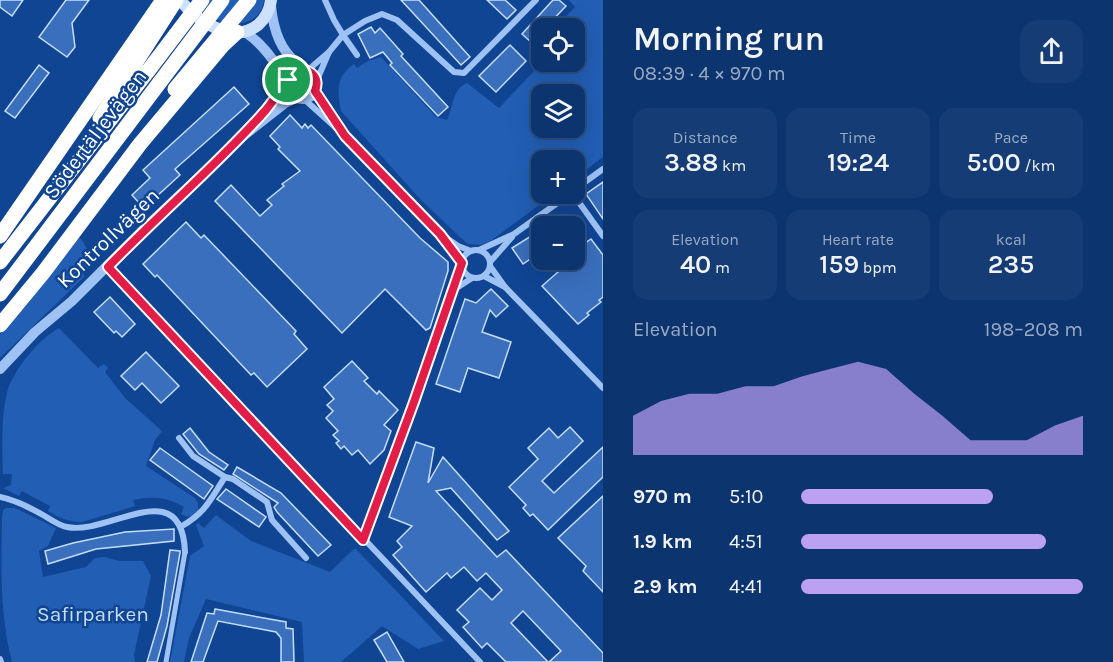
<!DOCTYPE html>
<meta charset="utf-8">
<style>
body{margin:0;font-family:Karla,sans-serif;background:#153c74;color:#f1f3f6;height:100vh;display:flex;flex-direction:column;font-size:22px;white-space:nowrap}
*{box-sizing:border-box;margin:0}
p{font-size:20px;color:#9aaac3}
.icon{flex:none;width:33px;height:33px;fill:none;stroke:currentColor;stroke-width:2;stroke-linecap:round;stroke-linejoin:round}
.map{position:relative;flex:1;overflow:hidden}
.drawer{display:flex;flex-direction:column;background:#0c346f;width:510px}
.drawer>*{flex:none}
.buttons{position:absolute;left:531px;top:18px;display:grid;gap:12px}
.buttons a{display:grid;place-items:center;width:54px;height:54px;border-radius:12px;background:#0c346f;box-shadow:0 6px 24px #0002,0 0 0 2px #2c4f82;font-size:30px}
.pin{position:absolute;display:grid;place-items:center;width:51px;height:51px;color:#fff;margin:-26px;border:3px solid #fff;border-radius:50%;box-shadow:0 2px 6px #0007}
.round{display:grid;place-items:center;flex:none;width:63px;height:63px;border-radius:18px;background:#153c74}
.overview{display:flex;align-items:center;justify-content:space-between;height:102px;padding:0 30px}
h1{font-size:33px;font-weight:600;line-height:45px}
.metrics{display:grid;grid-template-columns:repeat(3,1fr);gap:9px;height:102px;padding:6px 30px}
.metrics div{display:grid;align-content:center;border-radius:15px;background:#153c74;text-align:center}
.metrics b{font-size:26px;font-weight:600}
.metrics small{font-size:16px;font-weight:400}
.metrics p{font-size:16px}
.chart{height:168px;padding:12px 30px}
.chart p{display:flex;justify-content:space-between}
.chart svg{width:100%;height:108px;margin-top:6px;fill:#bca0f2;opacity:.7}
ul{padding:0 30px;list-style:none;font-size:20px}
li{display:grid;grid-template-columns:96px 72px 1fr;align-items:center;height:45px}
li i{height:15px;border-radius:8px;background:#bca0f2}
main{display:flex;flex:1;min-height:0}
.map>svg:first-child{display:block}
.green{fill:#225eb4;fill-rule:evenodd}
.building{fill:#396fbd;stroke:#c6ddfe;stroke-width:1.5}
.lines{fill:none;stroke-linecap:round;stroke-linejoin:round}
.pedestrian{stroke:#9ec2f4;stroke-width:5}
.minor{stroke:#9ec2f4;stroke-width:6}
.tertiary{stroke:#9ec2f4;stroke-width:10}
.secondary{stroke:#cde0fd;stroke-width:12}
.motorway{stroke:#fff;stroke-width:15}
.motorway-bridge{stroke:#fff;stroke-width:15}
.route-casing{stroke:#fff;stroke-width:12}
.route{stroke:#e11d48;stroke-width:8}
.labels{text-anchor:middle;stroke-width:5;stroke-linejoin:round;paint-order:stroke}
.street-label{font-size:21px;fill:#fff;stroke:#104594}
.park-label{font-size:21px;fill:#c6ddfe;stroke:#104594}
</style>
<main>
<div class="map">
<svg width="603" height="662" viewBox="0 0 603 662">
<rect width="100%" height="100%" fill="#104594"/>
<g class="green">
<path d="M191 0H264C260 30 225 27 205 14 200 11 196 5 191 0Z"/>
<path d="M569 0H603V157L575 178 574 160H542V194H554L489 242 480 245 468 244 462 239 420 199 341 111C337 91 336 76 354 64L357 68 368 61 381 57 436 117 447 120C454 106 452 89 467 83L499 108 534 71 541 54 542 62H574V28H555L575 7ZM542 94H574V128H542Z"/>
<path d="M78 237 82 240 94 262 84 273V277L0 358V335Z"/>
<path d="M59 328 98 368 104 364 108 368 105 372 125 398 162 431 155 440 146 466 195 498 198 503V512C192 517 188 518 181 514L184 507C167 497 153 496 133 500L135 506 82 522C69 522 59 518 48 511L50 506 22 491 19 496 3 488 11 485 12 474H3C2 448 1 413 8 389 16 367 39 339 59 328Z"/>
<path d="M6 508H15L56 528 48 546 39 551 43 577 86 567 95 558 105 557 119 561H143L151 576 134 655 135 662H12C0 616 1 567 2 519L3 510Z"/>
<path d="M216 515 251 541 330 572 355 548 444 641 418 649 382 626 341 662H304L302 622 206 599 189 638 184 662H170L190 556 204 546 196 525 198 523 204 528Z"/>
</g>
<g class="building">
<path d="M0 0H23L12 16 0 7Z"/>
<path d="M66 0H89L72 23 75 47 67 57 39 37Z"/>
<path d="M401 0H419L470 57 461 65Z"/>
<path d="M487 0H505L516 10 507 19Z"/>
<path d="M553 0H559L566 6 545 28H542V32L532 43 522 34Z"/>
<path d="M371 27 375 33 380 28 403 54 401 56 448 107 438 116 390 65 392 63 383 52 370 58 358 34Z"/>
<path d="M510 45 526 61 496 92 479 76Z"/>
<path d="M39 65 49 73 15 118 5 111Z"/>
<path d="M234 87 249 104 175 169 180 175 157 196 152 191 140 204 132 195 150 178 143 170Z"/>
<path d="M290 115 302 128 305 124 308 128 311 125 420 238 448 262V271L430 328 426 330 385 289 342 333 215 201 231 185 260 216 272 205 267 200 284 186 282 184 300 171 278 149 280 147 270 136Z"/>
<path d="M603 182V219L586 194Z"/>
<path d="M186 222 201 238 204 235 296 331 294 334 307 349 267 387 254 373 251 375 157 275 155 277 143 264Z"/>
<path d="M542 229V251L523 264 512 248Z"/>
<path d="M591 239 603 255V297L599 300 601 302 587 313 589 315 578 324 542 286 566 265 561 260H574V251Z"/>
<path d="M491 289 508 306 496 317 490 310 482 332 511 342 499 378 468 368 460 392 436 384 465 299 476 303Z"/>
<path d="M110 297 135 324 122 337 116 331 114 333 94 312Z"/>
<path d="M146 352 179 386 161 403 142 383 135 390 121 376Z"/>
<path d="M352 361 368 378 364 381 377 394 379 391 398 410 384 425 391 431 384 450 370 464 358 450 352 455 344 446 341 449 336 443 339 441 333 435 338 431 326 418 333 411 327 405 334 399 324 387Z"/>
<path d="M570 427 583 441 542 481 554 493 603 447V477L548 530 533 514 530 516 523 508 526 505 509 487 538 459 528 448 549 428 558 438Z"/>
<path d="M190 428 209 452 228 465 224 470 199 454 183 434Z"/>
<path d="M416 442 434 448 428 483 443 457 509 531 497 540 451 488 436 491 497 557 506 550 603 653V662H549L561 651 523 611 511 623 548 662H506L487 643 482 648 463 627 469 622 457 610 480 588 492 600 502 590 486 573 477 581 464 567 451 578 447 573 426 592 393 555 402 547 397 541 412 526 389 517Z"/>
<path d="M160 448 213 486 204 499 150 460Z"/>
<path d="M237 467 281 493 331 545 318 556 277 512 274 507 278 503 233 474Z"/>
<path d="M226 489 266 517 259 527 217 499Z"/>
<path d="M603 496V592L583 571 586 566 558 538Z"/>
<path d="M174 529V541L96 549 48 564 45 551 73 543 125 532Z"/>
<path d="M170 550 180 551V553L167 626 157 662H147L161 615Z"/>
<path d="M215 609 286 622V628L293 629 294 662H281V638L276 632 218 621 203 662H191L207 613 214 614Z"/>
<path d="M387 632 404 662H387L374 640Z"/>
</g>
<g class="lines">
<path class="pedestrian" d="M166 662 185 552"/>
<g class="minor">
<path d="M325 0 334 20 343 35 329 52"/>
<path d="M357 55 343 35 365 21 382 14 397 20 454 72 464 73 536 0"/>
<path d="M308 70 329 52 317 80"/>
<path d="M315 91 342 131"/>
<path d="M304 99 345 136 440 234 462 263"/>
<path d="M574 190 603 169"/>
<path d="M573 194 603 236"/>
<path d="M445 237 458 246 471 251"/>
<circle cx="476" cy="264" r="14"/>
<path d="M479 250 514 234 570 194"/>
<path d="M490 262 512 237"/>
<path d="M490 266 505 287 603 388"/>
<path d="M108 267 480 662"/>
<path d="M484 276 505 287"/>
<path d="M452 291 472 278"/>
<path d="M179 438 193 456 225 477"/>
<path d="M0 497C15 500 29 507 43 515 50 519 59 526 67 527 108 536 182 472 185 552"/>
<path d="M182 526C206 512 210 500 225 477L233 479 267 502 272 520 306 558"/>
<path d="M363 540 462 267"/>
<path d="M0 659 1 662"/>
</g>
<g class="tertiary">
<path d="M271 6C273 26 279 49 296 62 304 69 312 71 317 81L313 95C301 103 290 98 286 84L294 71 306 69"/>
<path d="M245 32C265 46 273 60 287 80"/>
<path d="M258 118 286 84"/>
<path d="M0 369 35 332 72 301 146 227 243 136 285 103 296 98"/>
</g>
<path class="secondary" d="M180 0C197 21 232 45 258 25 266 18 270 10 271 0"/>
<g class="motorway">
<path d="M100 118 176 0"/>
<path d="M0 236 163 0"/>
<path d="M0 262 148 71"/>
<path d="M0 294 160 82"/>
<path d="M0 325 43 273 140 144 223 45 237 32"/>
</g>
<g class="motorway-bridge">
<path d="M148 71 202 0"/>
<path d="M160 82 222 0"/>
<path d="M175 89 249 0"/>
</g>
</g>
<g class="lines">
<defs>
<path id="route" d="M299 69C312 70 320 78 315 91L345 136 440 234 462 263 414 402 363 540 108 267C159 214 216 166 265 111 275 100 289 73 299 69Z"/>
</defs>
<use href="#route" class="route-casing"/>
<use href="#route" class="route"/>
</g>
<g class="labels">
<g class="street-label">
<text transform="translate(95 134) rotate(-53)" y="7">Södertäljevägen</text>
<text transform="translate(108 238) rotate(-44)" y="7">Kontrollvägen</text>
</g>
<g class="park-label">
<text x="93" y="621">Safirparken</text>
</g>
</g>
</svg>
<div class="buttons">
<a><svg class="icon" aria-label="locate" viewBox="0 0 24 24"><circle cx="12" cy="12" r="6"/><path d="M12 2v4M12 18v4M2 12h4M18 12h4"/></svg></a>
<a><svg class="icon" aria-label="layers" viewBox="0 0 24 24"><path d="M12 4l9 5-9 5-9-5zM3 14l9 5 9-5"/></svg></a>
<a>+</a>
<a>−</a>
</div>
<div class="pin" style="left:288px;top:80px;background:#1e9e55"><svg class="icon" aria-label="arrive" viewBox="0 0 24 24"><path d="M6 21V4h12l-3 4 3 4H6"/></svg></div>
</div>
<section class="drawer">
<div class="overview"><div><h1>Morning run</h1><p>08:39 · 4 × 970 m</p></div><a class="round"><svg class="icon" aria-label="share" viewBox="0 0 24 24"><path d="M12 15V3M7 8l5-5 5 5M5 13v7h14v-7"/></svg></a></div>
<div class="metrics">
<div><p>Distance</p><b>3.88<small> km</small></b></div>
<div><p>Time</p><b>19:24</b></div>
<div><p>Pace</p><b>5:00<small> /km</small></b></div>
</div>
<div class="metrics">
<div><p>Elevation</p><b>40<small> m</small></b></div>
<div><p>Heart rate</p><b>159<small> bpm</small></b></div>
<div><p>kcal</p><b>235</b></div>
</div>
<div class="chart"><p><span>Elevation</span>198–208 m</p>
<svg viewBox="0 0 160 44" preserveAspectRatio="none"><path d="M0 44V28L10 22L20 19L30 19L40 16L50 16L60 12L70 9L80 6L90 9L100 19L110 28L120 38L130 38L140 38L150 32L160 28V44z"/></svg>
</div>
<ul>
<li><b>970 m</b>5:10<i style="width:68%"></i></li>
<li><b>1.9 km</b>4:51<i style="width:87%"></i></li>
<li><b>2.9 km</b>4:41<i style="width:100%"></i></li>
</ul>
</section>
</main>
